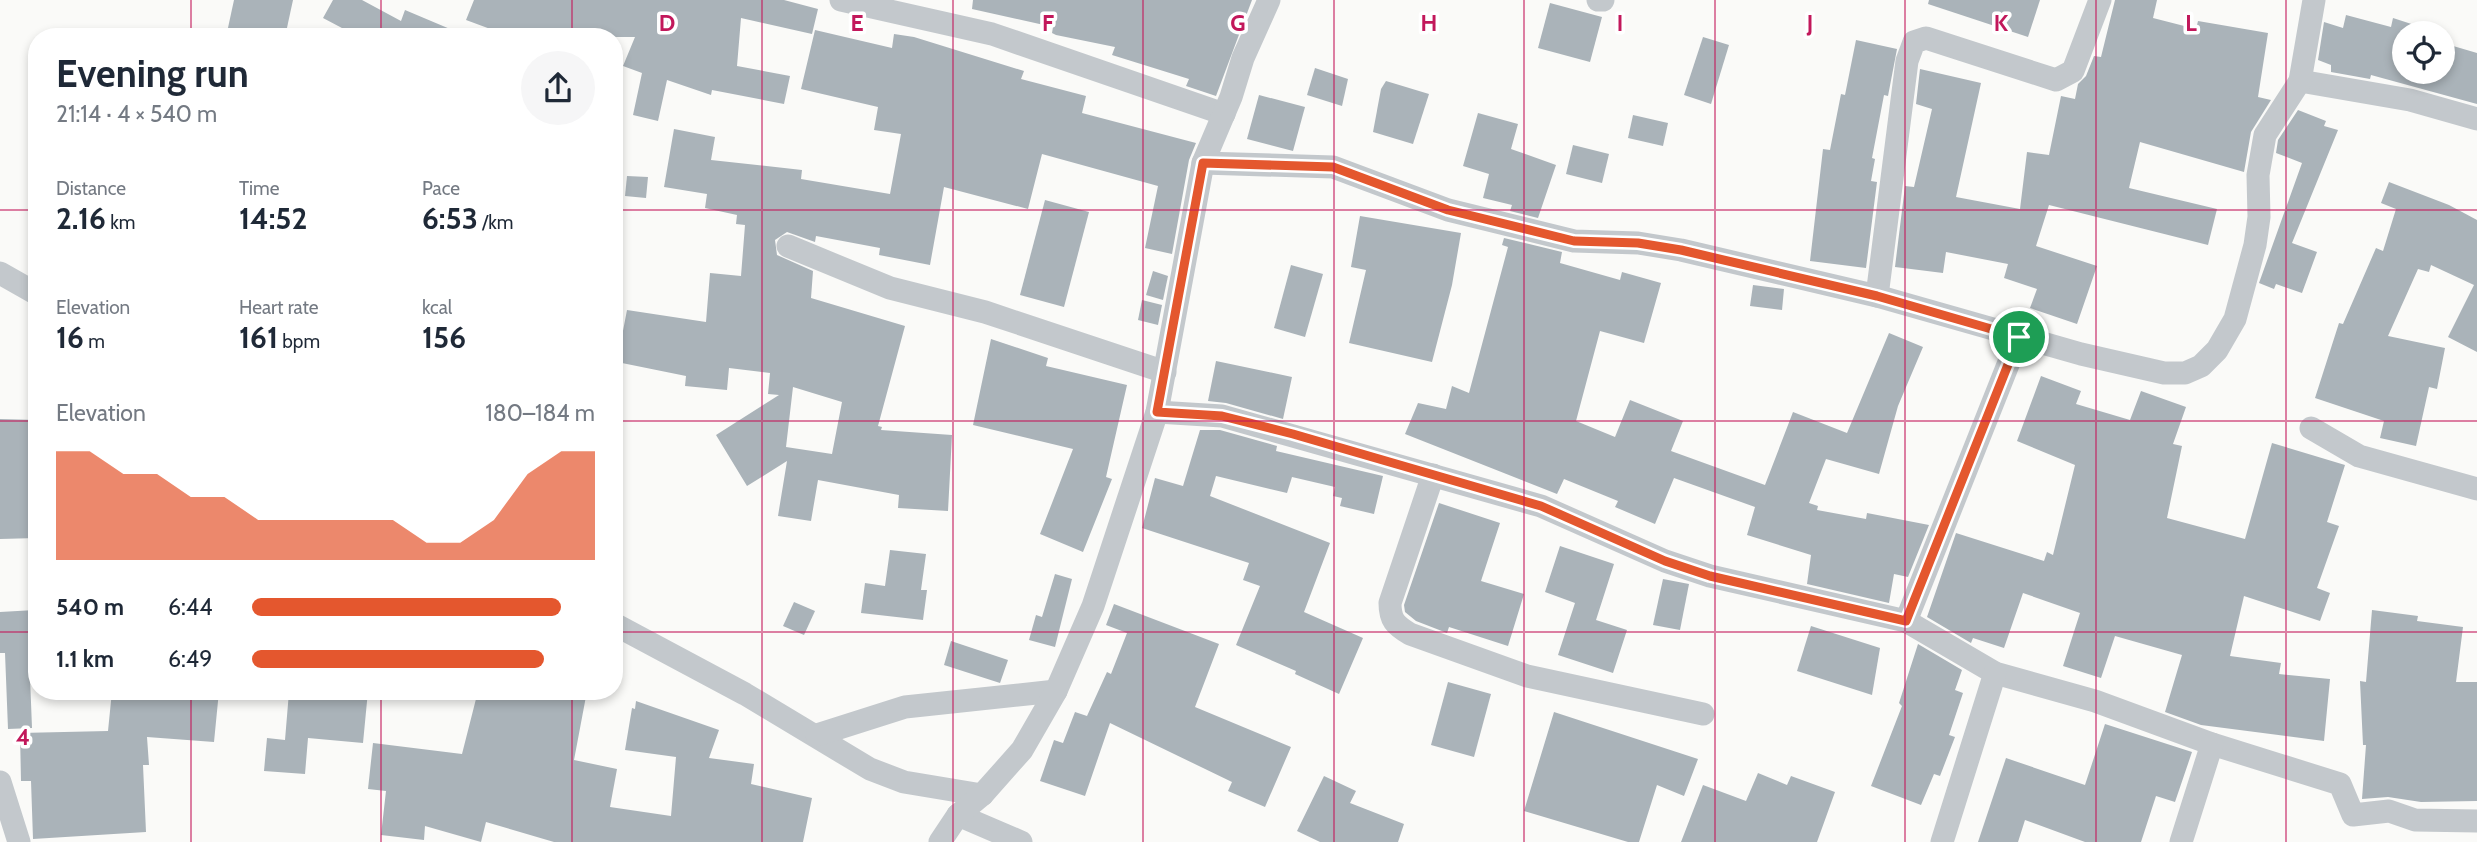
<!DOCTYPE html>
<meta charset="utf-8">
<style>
body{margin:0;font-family:Cabin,sans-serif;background:#f6f6f7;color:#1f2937;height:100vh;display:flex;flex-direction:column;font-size:26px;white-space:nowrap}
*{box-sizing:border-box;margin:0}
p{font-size:23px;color:#747a83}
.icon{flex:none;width:38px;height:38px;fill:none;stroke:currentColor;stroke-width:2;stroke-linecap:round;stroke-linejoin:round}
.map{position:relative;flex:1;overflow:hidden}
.sheet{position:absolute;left:28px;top:28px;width:595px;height:672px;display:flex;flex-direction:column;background:#fff;border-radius:28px;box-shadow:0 4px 10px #0003}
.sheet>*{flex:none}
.tools{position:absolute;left:2392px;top:21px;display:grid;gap:14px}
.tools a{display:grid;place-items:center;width:63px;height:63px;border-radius:50%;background:#fff;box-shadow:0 4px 10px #0003;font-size:35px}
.pin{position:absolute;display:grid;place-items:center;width:60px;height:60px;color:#fff;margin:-30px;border:4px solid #fff;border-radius:50%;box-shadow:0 2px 7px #0007}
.round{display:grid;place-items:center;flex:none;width:74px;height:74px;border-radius:37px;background:#f6f6f7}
.headline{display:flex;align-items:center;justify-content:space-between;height:119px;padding:0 28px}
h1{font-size:38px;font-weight:700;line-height:52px}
.figures{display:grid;grid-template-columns:repeat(3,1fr);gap:10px;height:119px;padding:7px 28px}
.figures div{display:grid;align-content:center}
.figures b{font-size:30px;font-weight:700}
.figures small{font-size:19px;font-weight:400}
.figures p{font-size:19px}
.chart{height:196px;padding:14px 28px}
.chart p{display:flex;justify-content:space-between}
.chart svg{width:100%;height:126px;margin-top:7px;fill:#e4572e;opacity:.7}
ul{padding:0 28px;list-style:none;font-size:23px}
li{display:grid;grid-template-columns:112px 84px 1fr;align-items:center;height:52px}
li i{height:18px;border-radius:9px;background:#e4572e}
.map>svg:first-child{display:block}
.building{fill:#aab3b9;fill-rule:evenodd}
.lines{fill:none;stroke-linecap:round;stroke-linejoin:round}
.street{stroke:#c3c8cc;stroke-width:23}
.route-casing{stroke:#fff;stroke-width:14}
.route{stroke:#e4572e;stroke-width:9}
.grid{fill:none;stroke:#c2185b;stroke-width:2;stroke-opacity:0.55}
.grid-label{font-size:23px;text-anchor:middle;font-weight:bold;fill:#c2185b;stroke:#fff;stroke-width:7;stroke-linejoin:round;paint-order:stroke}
</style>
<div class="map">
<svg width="2477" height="842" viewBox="0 0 2477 842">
<rect width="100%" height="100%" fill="#fafaf8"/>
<g class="building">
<path d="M234 0H293L285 37H226Z"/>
<path d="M333 0H362L401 21 405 10 469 37H359L323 18Z"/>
<path d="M474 0H784L818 9 812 34 741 18 737 66 790 76 784 104 712 90 711 95 667 80 658 121 633 115 642 73 623 66 635 37H512L466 20Z"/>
<path d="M973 0H1252L1216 96 1186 86 1189 79 1112 55 1115 47 1056 35 1052 33 1053 27 972 9Z"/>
<path d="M1929 0H2040L2028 37 1928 4Z"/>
<path d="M2115 0H2157L2153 18 2196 29 2198 21 2268 33 2258 97 2271 100 2251 132 2244 172 2140 142 2129 188 2217 209 2208 245 2049 205 2036 246 2097 266 2077 324 2030 308 2037 289 2004 278 2008 264 1946 252 1943 273 1895 267 1905 186 1914 187 1932 109 1916 104 1920 69 1981 83 1956 197 2020 209 2027 152 2049 155 2061 96 2075 99 2078 84 2086 76 2094 56 2101 57Z"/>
<path d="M1550 3 1602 17 1590 62 1538 48Z"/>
<path d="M2346 15 2391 27 2393 18 2436 32 2404 33V72H2443V43L2477 53V104L2371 75 2370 79 2331 72V65L2318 60 2324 22 2343 28Z"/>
<path d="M815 30 892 48 894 34 914 37 1024 71 1021 79 1086 96 1082 113 1196 143 1189 160 1172 254 1145 248 1158 186 1042 154 1028 209 944 187 930 265 879 255 880 248 816 236 815 242 787 232 775 240 777 255 813 271 811 298 905 326 878 426 882 427 881 430 952 435 948 511 898 508 899 495 818 480 811 521 778 516 787 461 747 486 716 435 779 395 768 394 770 373 729 368 727 390 685 386 686 376 617 362 627 310 706 322 710 273 741 276 745 225 736 224 737 215 705 208 707 194 664 187 674 129 715 137 711 160 802 170 801 179 890 194 901 134 874 130 878 107 801 89ZM793 387 842 402 832 454 786 447Z"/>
<path d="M1703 37 1729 45 1711 104 1684 95Z"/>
<path d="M1856 40 1897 49 1888 96 1884 95 1872 158 1875 159 1871 181 1877 182 1866 268 1810 261 1823 149 1830 150 1841 94 1845 95Z"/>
<path d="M1315 68 1348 79 1342 106 1307 95Z"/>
<path d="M1386 81 1429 94 1413 144 1373 132 1381 89Z"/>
<path d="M1259 95 1305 107 1293 151 1247 139Z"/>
<path d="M2298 110 2326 121 2324 126 2338 130 2292 243 2317 252 2302 293 2276 284 2274 289 2259 283 2302 163 2276 153 2278 140Z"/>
<path d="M1478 113 1518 124 1511 149 1556 165 1538 218 1510 211 1512 205 1483 198 1489 174 1463 166Z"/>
<path d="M1633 115 1668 123 1663 146 1628 138Z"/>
<path d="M1573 145 1609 154 1602 183 1566 174Z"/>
<path d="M627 176 648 177 646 198 625 196Z"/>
<path d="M2389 182 2449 205 2477 220V352L2448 337 2474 285 2431 265 2429 272 2418 269 2388 336 2445 348 2437 389 2429 387 2416 446 2380 438 2384 421 2315 398 2339 323 2343 324 2376 248 2383 251 2396 209 2381 203Z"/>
<path d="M1045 200 1089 212 1064 307 1020 295Z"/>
<path d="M1360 216 1461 233 1452 285 1432 362 1349 343 1366 270 1351 267Z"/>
<path d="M1504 238 1562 252 1560 263 1620 280 1622 272 1661 283 1644 343 1600 331 1576 421 1615 437 1630 400 1683 421 1671 451 1765 485 1793 412 1847 433 1889 333 1923 347 1898 406 1879 474 1826 459 1809 503 1818 506 1817 510 1866 519 1867 513 1929 525 1908 577 1894 574 1889 603 1807 584 1811 555 1747 535 1755 507 1674 478 1655 524 1615 507 1618 501 1564 479 1557 494 1405 434 1418 403 1446 409 1452 386 1469 393 1508 247 1502 245Z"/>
<path d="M1291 265 1323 274 1305 337 1274 328Z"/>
<path d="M1153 271 1168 276 1163 300 1146 295Z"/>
<path d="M1753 285 1784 289 1782 310 1750 306Z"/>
<path d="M1142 300 1162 305 1158 325 1138 320Z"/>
<path d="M991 339 1048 358 1046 366 1127 385 1106 477 1112 479 1083 552 1040 534 1073 449 973 425Z"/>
<path d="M1216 361 1292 377 1283 419 1226 403 1208 401Z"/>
<path d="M2041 376 2081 391 2076 404 2130 420 2141 391 2186 407 2173 444 2182 446 2167 518 2245 539 2272 443 2345 465 2327 522 2339 526 2317 588 2330 593 2320 621 2244 596 2230 656 2281 663 2279 674 2330 679 2324 741 2201 725 2165 712 2182 655 2115 636 2101 678 2063 666 2080 613 2023 593 2004 648 1973 638 1971 643 1927 617 1956 533 2044 561 2047 552 2053 555 2075 465 2017 441Z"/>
<path d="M0 419 37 420V538L0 539Z"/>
<path d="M1200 430H1220L1277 446 1276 451 1383 476 1374 514 1340 506 1342 498 1333 496 1335 487 1292 477 1287 493 1216 476 1210 496 1330 543 1304 612 1363 638 1339 694 1295 674 1296 671 1236 645 1260 586 1243 580 1249 563 1142 528 1155 478 1183 486Z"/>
<path d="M1439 503 1500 523 1481 581 1524 594 1508 646 1449 627 1447 633 1416 621 1405 612 1404 605Z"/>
<path d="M1560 546 1614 564 1596 620 1627 630 1613 673 1558 655 1575 603 1545 592Z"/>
<path d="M890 550 926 554 921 590H927L923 620 861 613 865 583 885 586Z"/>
<path d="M1055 574 1072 579 1055 647 1029 640 1036 615 1042 617Z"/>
<path d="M1663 579 1689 584 1680 630 1653 625Z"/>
<path d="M794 602 815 611 804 635 783 626Z"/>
<path d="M1114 604 1219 644 1195 707 1291 747 1265 807 1228 791 1232 782 1110 723 1085 796 1040 781 1054 740 1063 743 1075 712 1087 716 1107 672 1111 674 1127 633 1106 625Z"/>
<path d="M35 610 37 650 29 651 32 728 8 729 5 653H0V612Z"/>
<path d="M2372 610 2418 616 2417 621 2463 627 2456 682H2477V801L2421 802 2388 797 2362 799 2366 745H2363L2360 681 2366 682Z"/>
<path d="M1811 626 1880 648 1872 695 1797 671Z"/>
<path d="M951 641 1008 660 1000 683 944 665Z"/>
<path d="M1918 644 1962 670 1955 690 1963 693 1949 735 1955 737 1940 776 1934 774 1921 805 1871 786 1902 706 1899 703Z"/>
<path d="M1448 682 1491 694 1474 757 1431 745Z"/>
<path d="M112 691H219L214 742 147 737 149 765H143L146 832 33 839 31 781H21L20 733 108 731Z"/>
<path d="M336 691H368L363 743 308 738 305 774 264 771 267 738 285 740 289 692 336 696Z"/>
<path d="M478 691H587L574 760 617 769 610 807 671 816 676 757 625 750 632 708 635 709 636 701 719 730 709 758 754 764 751 784 812 798 803 842H554L486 822 481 842 425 826 424 840 381 835 386 791 368 789 373 743 462 754Z"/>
<path d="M1554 712 1698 759 1684 796 1657 785 1639 842H1628L1524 811Z"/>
<path d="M2105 724 2192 752 2175 802 2156 796 2141 842H2085L2025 820 2018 842H1978L2006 758 2085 785Z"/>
<path d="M1758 773 1787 785 1791 776 1835 792 1817 842H1681L1703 785 1746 801Z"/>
<path d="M1324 776 1356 791 1350 803 1404 824 1398 842H1320L1297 831Z"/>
</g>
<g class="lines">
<g class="street">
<path d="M841 0 992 34 1224 114"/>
<path d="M1598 0H1603"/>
<path d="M2300 81 2410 100 2477 119"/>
<path d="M1203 163 1333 167 1448 210 1574 241 1638 243 1681 250 1877 296 2081 354 2164 373H2185L2201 366 2217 350 2235 319 2255 245 2259 217 2258 175 2265 135 2300 81 2314 0"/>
<path d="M788 246 890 288 985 312 1165 372"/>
<path d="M0 273 37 294"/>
<path d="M1877 296 1907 61 1914 42 1926 38 2056 80 2073 71 2100 0"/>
<path d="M1157 412 1222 416 1541 506 1665 561 1710 576 1906 621 1995 673 2095 701 2212 744 2340 784 2353 815 2389 811 2415 820 2477 821"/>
<path d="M2311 428 2359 456 2477 489"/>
<path d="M1433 475 1390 603C1390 620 1395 625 1410 634L1527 676 1703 714"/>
<path d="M1906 621 2019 337"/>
<path d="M614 624 745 694 870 769 904 782 982 795"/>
<path d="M817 735 905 707 1056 691"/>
<path d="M0 782 19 842"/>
<path d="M958 815 1021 842"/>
<path d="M940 842 958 815 982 795 1022 750 1056 691 1093 606 1157 412 1203 163 1231 97 1243 58 1269 0"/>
<path d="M1942 842 1995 673"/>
<path d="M2181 842 2212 744"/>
</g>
</g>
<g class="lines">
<defs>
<path id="route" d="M1203 163 1333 167 1448 210 1574 241 1638 243 1681 250 1877 296 2019 337 1906 621 1710 576 1665 561 1541 506 1293 434 1222 416 1157 412Z"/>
</defs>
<use href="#route" class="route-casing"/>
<use href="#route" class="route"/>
</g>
<path class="grid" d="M191 0V37M381 0V37M572 0V37M762 0V842M953 0V842M1143 0V842M1334 0V842M1524 0V842M1715 0V842M1905 0V842M2096 0V842M2286 0V842M0 210H37M614 210H2477M0 421H37M614 421H2477M0 632H37M614 632H2477M191 691V842M381 691V842M572 691V842"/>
<g class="grid-label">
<text x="667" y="31">D</text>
<text x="857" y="31">E</text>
<text x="1048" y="31">F</text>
<text x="1238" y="31">G</text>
<text x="1429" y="31">H</text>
<text x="1620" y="31">I</text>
<text x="1810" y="31">J</text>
<text x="2001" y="31">K</text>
<text x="2191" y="31">L</text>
<text x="23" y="745">4</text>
</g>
</svg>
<div class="tools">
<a><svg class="icon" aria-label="locate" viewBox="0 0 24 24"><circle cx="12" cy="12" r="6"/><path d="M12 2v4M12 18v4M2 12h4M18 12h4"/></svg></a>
</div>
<div class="pin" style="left:2019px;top:337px;background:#1e9e55"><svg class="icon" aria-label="arrive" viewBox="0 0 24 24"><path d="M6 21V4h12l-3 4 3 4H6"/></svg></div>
<section class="sheet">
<div class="headline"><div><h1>Evening run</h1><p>21:14 · 4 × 540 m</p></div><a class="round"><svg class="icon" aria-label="share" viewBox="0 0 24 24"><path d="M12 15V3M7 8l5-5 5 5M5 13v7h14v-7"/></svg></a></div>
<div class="figures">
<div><p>Distance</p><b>2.16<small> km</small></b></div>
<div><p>Time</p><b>14:52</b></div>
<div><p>Pace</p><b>6:53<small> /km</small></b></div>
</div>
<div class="figures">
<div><p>Elevation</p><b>16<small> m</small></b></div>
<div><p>Heart rate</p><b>161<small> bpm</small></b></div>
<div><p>kcal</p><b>156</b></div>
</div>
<div class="chart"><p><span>Elevation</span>180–184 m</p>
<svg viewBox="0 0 160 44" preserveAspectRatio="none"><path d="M0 44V6L10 6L20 14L30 14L40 22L50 22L60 30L70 30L80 30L90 30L100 30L110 38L120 38L130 30L140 14L150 6L160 6V44z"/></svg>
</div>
<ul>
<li><b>540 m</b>6:44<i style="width:90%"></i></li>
<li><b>1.1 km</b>6:49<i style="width:85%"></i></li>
</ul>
</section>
</div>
